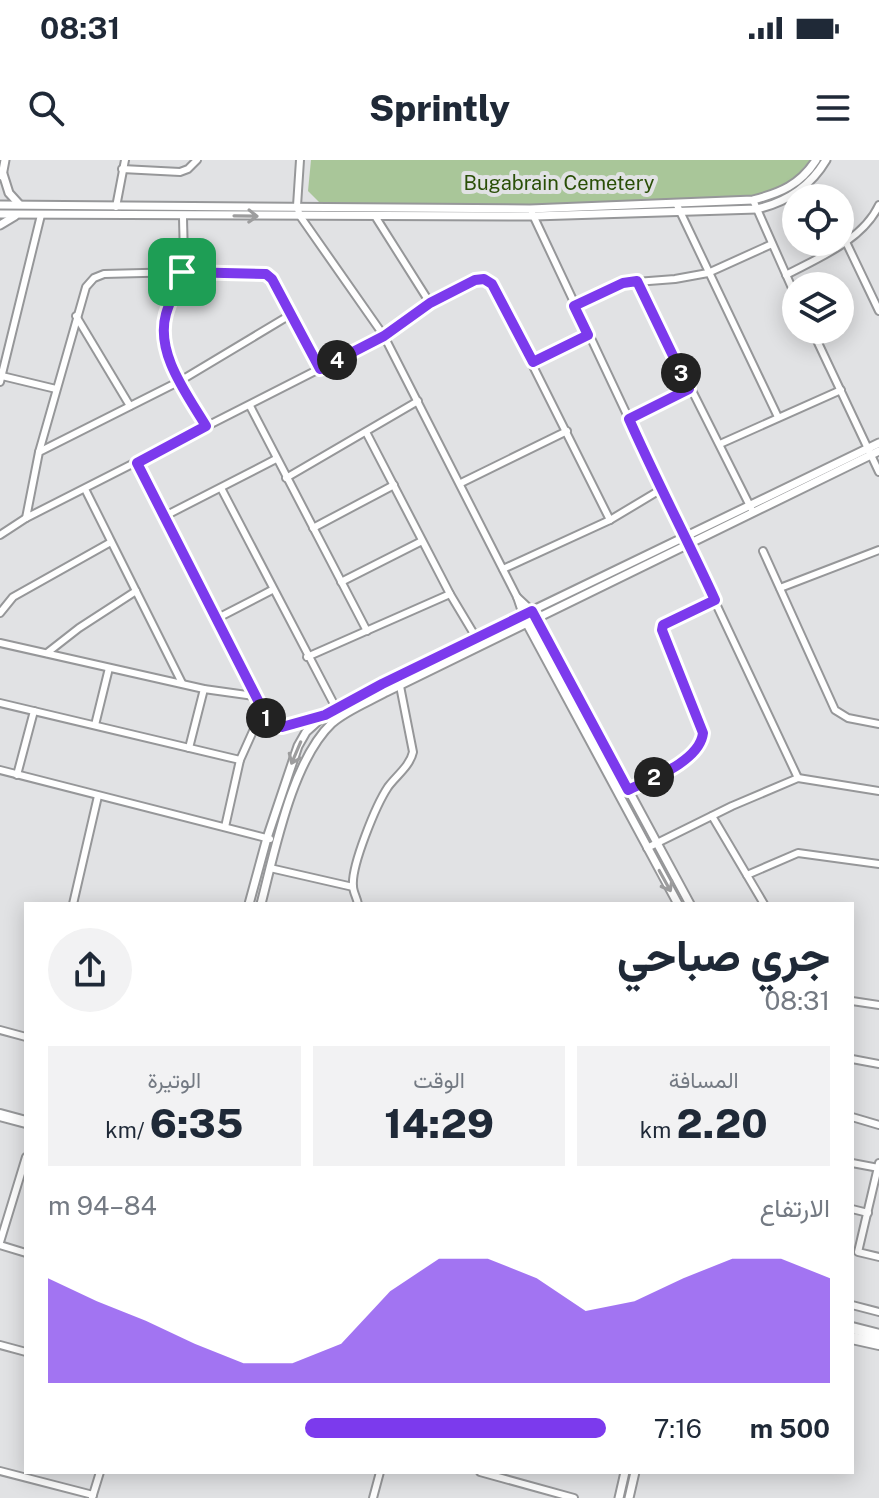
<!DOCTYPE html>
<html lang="ar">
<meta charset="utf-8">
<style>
body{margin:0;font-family:"Public Sans",Vazirmatn,sans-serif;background:#f2f2f3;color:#1f2937;direction:rtl;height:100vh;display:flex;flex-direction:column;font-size:30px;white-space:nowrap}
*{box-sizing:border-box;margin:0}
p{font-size:26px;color:#747a83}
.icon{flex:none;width:44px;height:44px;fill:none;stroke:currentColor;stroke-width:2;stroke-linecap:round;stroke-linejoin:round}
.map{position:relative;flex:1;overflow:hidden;direction:ltr}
.sheet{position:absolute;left:24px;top:742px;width:830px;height:572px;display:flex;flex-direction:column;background:#fff;border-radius:0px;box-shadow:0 4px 20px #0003;direction:rtl}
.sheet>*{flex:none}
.tools{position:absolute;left:782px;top:24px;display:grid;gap:16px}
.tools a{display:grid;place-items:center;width:72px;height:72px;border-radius:50%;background:#fff;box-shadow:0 4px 20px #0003;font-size:40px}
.pin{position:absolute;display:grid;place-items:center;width:68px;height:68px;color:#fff;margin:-34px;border-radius:16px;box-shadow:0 4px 12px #0006}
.km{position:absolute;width:40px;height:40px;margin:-20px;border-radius:50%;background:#222;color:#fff;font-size:22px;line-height:40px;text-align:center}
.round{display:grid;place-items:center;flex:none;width:84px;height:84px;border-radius:42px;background:#f2f2f3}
.headline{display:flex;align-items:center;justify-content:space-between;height:136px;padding:0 24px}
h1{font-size:44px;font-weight:800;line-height:60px}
.figures{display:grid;grid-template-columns:repeat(3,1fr);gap:12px;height:136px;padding:8px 24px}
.figures div{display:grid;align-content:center;border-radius:0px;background:#f2f2f3;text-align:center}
.figures b{font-size:40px;font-weight:800}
.figures small{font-size:22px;font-weight:400}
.figures p{font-size:22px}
.chart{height:224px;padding:16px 24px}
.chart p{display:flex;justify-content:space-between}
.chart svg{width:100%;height:144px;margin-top:8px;fill:#7c3aed;opacity:.7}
ul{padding:0 24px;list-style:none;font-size:26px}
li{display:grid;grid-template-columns:128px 96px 1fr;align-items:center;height:60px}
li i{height:20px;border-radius:10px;background:#7c3aed}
.status{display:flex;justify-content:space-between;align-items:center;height:56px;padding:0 40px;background:#fff;direction:ltr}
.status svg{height:22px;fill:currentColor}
header{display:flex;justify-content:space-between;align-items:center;height:104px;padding:0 24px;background:#fff;font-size:36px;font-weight:800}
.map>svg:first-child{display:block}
.green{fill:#a9c699}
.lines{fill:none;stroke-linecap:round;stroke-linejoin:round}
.minor-casing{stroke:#969799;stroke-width:10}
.tertiary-casing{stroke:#969799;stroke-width:11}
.trunk-casing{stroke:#969799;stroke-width:14}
.minor{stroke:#fff;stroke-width:6}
.tertiary{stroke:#fff;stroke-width:7}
.trunk{stroke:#fff;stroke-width:10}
.oneway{stroke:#9d9d9e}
.route-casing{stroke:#fff;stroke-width:16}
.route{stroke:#7c3aed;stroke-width:10}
.labels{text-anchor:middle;stroke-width:8;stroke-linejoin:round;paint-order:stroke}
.park-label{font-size:20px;fill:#2a4f07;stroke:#e1e2e4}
</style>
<div class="status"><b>08:31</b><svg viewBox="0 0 49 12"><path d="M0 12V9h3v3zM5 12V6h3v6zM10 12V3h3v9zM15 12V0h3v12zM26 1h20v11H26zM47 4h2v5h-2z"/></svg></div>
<header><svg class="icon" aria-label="menu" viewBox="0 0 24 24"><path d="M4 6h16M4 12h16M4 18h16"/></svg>Sprintly<svg class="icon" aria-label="search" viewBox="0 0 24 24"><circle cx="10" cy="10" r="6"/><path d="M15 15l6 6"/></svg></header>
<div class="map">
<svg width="879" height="1338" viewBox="0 0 879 1338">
<rect width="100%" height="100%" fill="#e1e2e4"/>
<path class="green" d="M311 0H810L792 22 759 38 539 46H323L308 31Z"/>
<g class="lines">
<defs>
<g id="minor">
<path d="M300 0 297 46 300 56 384 176 517 437 523 455"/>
<path d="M122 9 180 12 188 9 197 0"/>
<path d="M753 40 796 137"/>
<path d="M676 43 778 257"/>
<path d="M116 47 125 0"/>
<path d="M532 53 798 618"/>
<path d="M183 55C183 73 185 93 182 111 179 132 164 149 163 170 162 203 190 238 206 266"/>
<path d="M375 56 430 143"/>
<path d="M846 82 879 151"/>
<path d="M786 115C818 98 863 80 879 45"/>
<path d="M637 121 752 350"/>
<path d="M574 146 623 123 675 119 708 113 772 84"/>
<path d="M290 155 180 221 39 292 26 358 384 176C403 163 458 120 480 120 486 120 487 121 492 124L610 360"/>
<path d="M76 156 130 246"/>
<path d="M812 170 879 312"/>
<path d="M533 202 588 175"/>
<path d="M2 216 56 229"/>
<path d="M0 222 41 55"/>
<path d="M250 246 367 471"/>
<path d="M629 259 689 229"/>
<path d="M366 272 450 434 477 479"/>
<path d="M720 284 841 230"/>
<path d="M39 292 86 127 94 118 104 114 182 112 266 114 272 119 320 209"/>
<path d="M137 303 270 564 282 567 324 555"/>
<path d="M286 318 418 241"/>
<path d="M461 323 567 271"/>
<path d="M221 328 336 548"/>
<path d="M85 329 182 523"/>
<path d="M163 357 276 299"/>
<path d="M313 368 394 325"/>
<path d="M0 375 26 358"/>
<path d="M763 391 835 550 848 558 879 564"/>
<path d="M503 409 610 360 660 330"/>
<path d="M341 422 422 381"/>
<path d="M780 428 879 390"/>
<path d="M517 437 532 451"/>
<path d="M0 453 13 437 111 382"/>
<path d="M216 459 272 430"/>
<path d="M0 483 204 529 254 536"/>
<path d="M47 493 79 468 136 431"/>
<path d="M307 497 450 434"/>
<path d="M0 543 240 600"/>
<path d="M95 565 109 508"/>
<path d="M189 588 204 529"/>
<path d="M0 610 270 679"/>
<path d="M17 615 34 551"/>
<path d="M628 630C651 619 700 601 703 573L662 470 663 465 715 440"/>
<path d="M712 656 764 744"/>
<path d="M225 667 240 600 262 551"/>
<path d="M647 688 732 646 798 618 879 631"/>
<path d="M270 708 353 727"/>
<path d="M747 715 798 693 879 704"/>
<path d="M73 744 98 636"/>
<path d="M358 744C357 738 353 732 353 726 351 706 376 645 388 627 396 616 410 606 413 592L400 526"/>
<path d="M852 841 879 845"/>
<path d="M0 870 26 877"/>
<path d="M852 899 879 904"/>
<path d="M852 957 879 965"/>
<path d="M852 1003 879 1008"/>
<path d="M879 1003 858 1092 879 1097"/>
<path d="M852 1049 868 1053"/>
<path d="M0 1082 26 997"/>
<path d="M0 1085 26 1093"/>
<path d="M852 1145 879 1152"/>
<path d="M0 1185 26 1192"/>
<path d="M0 1311 93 1335"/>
<path d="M480 1312 574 1338"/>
<path d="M92 1338 100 1312"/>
<path d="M373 1338 380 1312"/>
</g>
<g id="tertiary">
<path d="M3 14 9 33 19 44"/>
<path d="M2 16 5 0"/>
<path d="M0 45 530 49 753 40C780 33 800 25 816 0"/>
<path d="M0 54 534 56 757 49C787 42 810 27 826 0"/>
<path d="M0 65 15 56"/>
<path d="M535 457 690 744"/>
<path d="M525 460 678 744"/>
<path d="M249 744 267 678 298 586 306 572 325 555 523 455 879 283"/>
<path d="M261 744C275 690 292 601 332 563 347 550 368 542 386 532L879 291"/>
<path d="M619 1338 625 1312"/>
<path d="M629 1338 635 1312"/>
</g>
<g id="trunk">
<path d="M0 955 26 962"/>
<path d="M852 1168 879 1175"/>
<path d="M852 1178 879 1184"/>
</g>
</defs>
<use href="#minor" class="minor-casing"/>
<use href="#tertiary" class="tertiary-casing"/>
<use href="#trunk" class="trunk-casing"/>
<use href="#minor" class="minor"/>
<use href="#tertiary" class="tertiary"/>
<use href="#trunk" class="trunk"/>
</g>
<defs><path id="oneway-shaft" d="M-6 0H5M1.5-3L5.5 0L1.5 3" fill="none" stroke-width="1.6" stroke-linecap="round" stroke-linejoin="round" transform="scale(2)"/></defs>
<g class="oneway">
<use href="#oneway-shaft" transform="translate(246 56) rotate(1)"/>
<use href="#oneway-shaft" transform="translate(296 593) rotate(113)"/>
<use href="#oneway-shaft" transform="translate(665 721) rotate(61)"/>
</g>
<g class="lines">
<defs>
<path id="route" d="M182 112 266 114 272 119 320 209 384 176 430 143 475 120 484 119 492 124 533 202 588 175 574 146 623 123 637 121 689 229 629 259C656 320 687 379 715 440L663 465 662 470 703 573C700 601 651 619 628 630L532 451 382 524 325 555 282 567 270 564 137 303 206 266C187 234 155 193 166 154 170 140 177 126 182 112Z"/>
</defs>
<use href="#route" class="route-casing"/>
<use href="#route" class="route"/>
</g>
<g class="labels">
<g class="park-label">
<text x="559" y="30">Bugabrain Cemetery</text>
</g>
</g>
</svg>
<div class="tools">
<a><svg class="icon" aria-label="locate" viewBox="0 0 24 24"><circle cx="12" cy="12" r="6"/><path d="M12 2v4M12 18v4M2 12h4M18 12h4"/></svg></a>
<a><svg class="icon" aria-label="layers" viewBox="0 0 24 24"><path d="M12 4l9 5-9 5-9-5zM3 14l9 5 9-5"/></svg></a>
</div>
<div class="pin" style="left:182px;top:112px;background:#1e9e55"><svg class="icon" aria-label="arrive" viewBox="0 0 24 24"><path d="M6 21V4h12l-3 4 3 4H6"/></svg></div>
<b class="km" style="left:266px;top:558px">1</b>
<b class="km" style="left:654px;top:617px">2</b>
<b class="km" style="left:681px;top:213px">3</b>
<b class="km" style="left:337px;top:200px">4</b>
<section class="sheet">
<div class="headline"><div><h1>جري صباحي</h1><p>08:31</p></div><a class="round"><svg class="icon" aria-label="share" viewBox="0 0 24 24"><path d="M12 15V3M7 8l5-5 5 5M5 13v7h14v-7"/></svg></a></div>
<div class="figures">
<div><p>المسافة</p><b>2.20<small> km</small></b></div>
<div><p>الوقت</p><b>14:29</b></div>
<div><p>الوتيرة</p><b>6:35<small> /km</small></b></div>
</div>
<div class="chart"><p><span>الارتفاع</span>84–94 m</p>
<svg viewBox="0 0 160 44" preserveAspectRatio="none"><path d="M0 44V12L10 19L20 25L30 32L40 38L50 38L60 32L70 16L80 6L90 6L100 12L110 22L120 19L130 12L140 6L150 6L160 12V44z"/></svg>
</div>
<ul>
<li><b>500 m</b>7:16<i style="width:54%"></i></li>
</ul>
</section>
</div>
